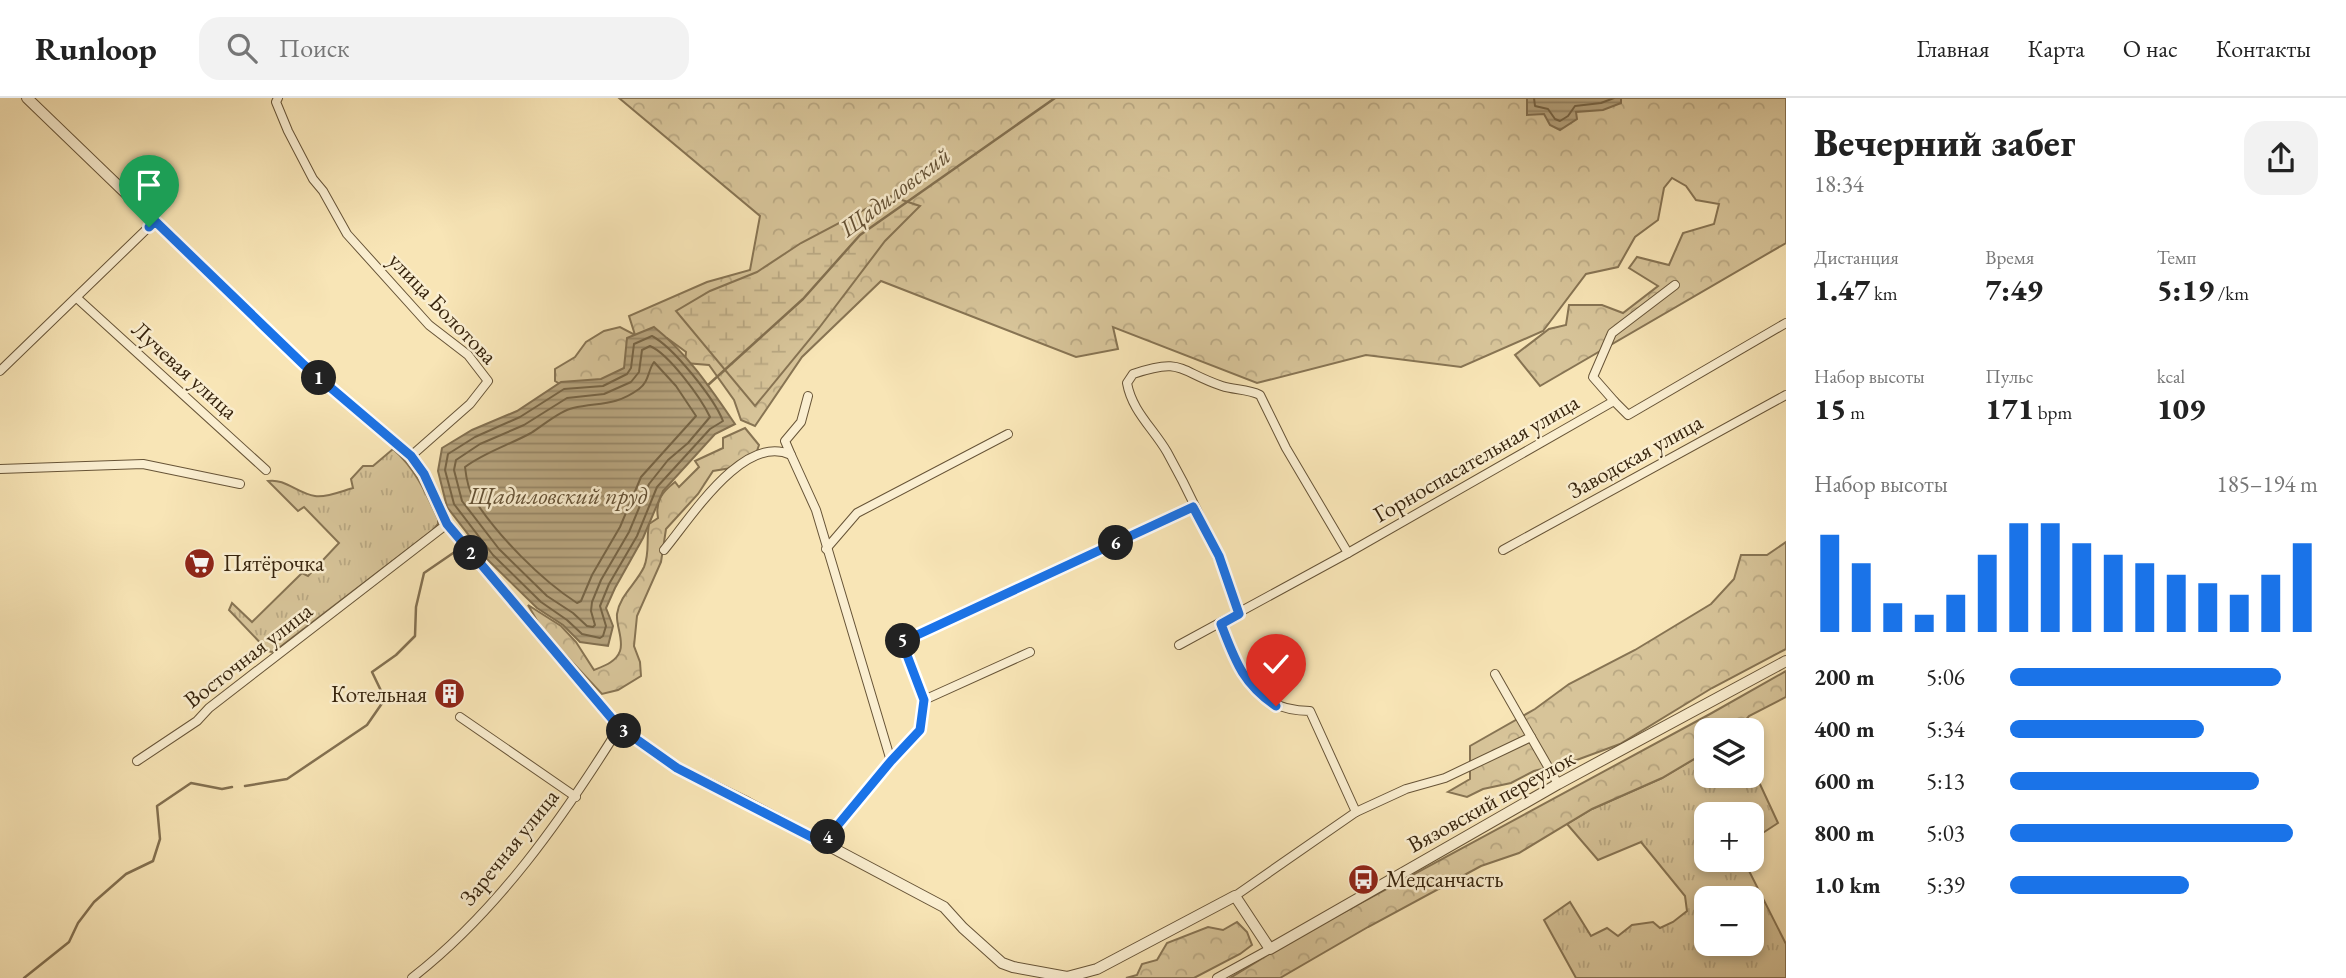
<!DOCTYPE html>
<html lang="ru">
<meta charset="utf-8">
<style>
body{margin:0;font-family:"EB Garamond",serif;background:#f2f2f2;color:#222;height:100vh;display:flex;flex-direction:column;font-size:26px;white-space:nowrap}
*{box-sizing:border-box;margin:0}
p{font-size:23px;color:#767676}
.icon{flex:none;width:38px;height:38px;fill:none;stroke:currentColor;stroke-width:2;stroke-linecap:round;stroke-linejoin:round}
.map{position:relative;flex:1;overflow:hidden}
.drawer{display:flex;flex-direction:column;background:#fff;width:560px}
.drawer>*{flex:none}
.controls{position:absolute;left:1694px;top:620px;display:grid;gap:14px}
.controls a{display:grid;place-items:center;width:70px;height:70px;border-radius:14px;background:#fff;box-shadow:0 4px 10px #0003;font-size:35px}
.pin{position:absolute;display:grid;place-items:center;width:60px;height:60px;color:#fff;margin:-72px -30px;border-radius:50% 50% 50% 0;rotate:-45deg;box-shadow:0 0 7px #0007}
.pin .icon{rotate:45deg}
.km{position:absolute;width:35px;height:35px;margin:-18px;border-radius:50%;background:#222;color:#fff;font-size:19px;line-height:35px;text-align:center}
.round{display:grid;place-items:center;flex:none;width:74px;height:74px;border-radius:21px;background:#f2f2f2}
.headline{display:flex;align-items:center;justify-content:space-between;height:119px;padding:0 28px}
h1{font-size:38px;font-weight:800;line-height:52px}
.stats{display:grid;grid-template-columns:repeat(3,1fr);gap:10px;height:119px;padding:7px 28px}
.stats div{display:grid;align-content:center}
.stats b{font-size:30px;font-weight:800}
.stats small{font-size:19px;font-weight:400}
.stats p{font-size:19px}
.chart{height:196px;padding:14px 28px}
.chart p{display:flex;justify-content:space-between}
.chart svg{width:100%;height:126px;margin-top:7px;stroke:#1a73e8;stroke-width:6}
ul{padding:0 28px;list-style:none;font-size:23px}
li{display:grid;grid-template-columns:112px 84px 1fr;align-items:center;height:52px}
li i{height:18px;border-radius:9px;background:#1a73e8}
header{display:flex;align-items:center;gap:42px;box-sizing:border-box;height:98px;padding:0 35px;background:#fff;border-bottom:2px solid #e0e0e0}
header strong{font-size:33px}
nav{display:flex;gap:38px;margin-inline-start:auto;font-size:24px}
.search{width:490px;height:63px;background:#f2f2f2;display:flex;align-items:center;gap:18px;box-sizing:border-box;padding:0 24px;border-radius:21px;color:#767676;font-size:26px}
main{display:flex;flex:1;min-height:0}
.map>svg:first-child{display:block}
.grass{fill:url(#grass-tufts);stroke:#877453;stroke-width:2;fill-rule:evenodd}
.forest{fill:url(#forest-crowns);stroke:#877453;stroke-width:2}
.wetland{fill:url(#wetland-marsh);stroke:#877453;stroke-width:2}
.water{fill:url(#water-rules);stroke:#837050;stroke-width:2}
.lines{fill:none;stroke-linecap:round;stroke-linejoin:round}
.shore{stroke:#766445;stroke-width:2}
.stream{stroke:#837050;stroke-width:2.5}
.minor-casing{stroke:#675437;stroke-width:10}
.tertiary-casing{stroke:#675437;stroke-width:12}
.minor{stroke:#faeed0;stroke-width:8}
.tertiary{stroke:#faeed0;stroke-width:10}
.route-casing{stroke:#fff;stroke-width:14}
.route{stroke:#1a73e8;stroke-width:9}
.labels{text-anchor:middle;stroke-width:5;stroke-linejoin:round;paint-order:stroke}
.street-label{font-size:23px;fill:#37240d;stroke:#faeed0}
.poi-label{font-size:23px;fill:#37240d;stroke:#faeed0;text-anchor:start}
.water-label{font-size:24px;font-style:italic;fill:#635034;stroke:#faeed0}
</style>
<header>
<strong>Runloop</strong>
<div class="search"><svg class="icon" aria-label="search" viewBox="0 0 24 24"><circle cx="10" cy="10" r="6"/><path d="M15 15l6 6"/></svg>Поиск</div>
<nav><a>Главная</a><a>Карта</a><a>О нас</a><a>Контакты</a></nav>
</header>
<main>
<div class="map">
<svg width="1786" height="880" viewBox="0 0 1786 880">
<defs>
<pattern id="grass-tufts" width="24" height="20" patternUnits="userSpaceOnUse" patternTransform="scale(1.75)"><rect width="24" height="20" fill="#d7c499"/><path d="M3 7l-1-3M5 7V3M7 7l1-3M15 17l-1-3M17 17v-4M19 17l1-3" fill="none" stroke="#b9a883"/></pattern>
<pattern id="forest-crowns" width="20" height="18" patternUnits="userSpaceOnUse" patternTransform="scale(1.75)"><rect width="20" height="18" fill="#d7c499"/><path d="M2 6a3 3 0 1 1 6 0M12 15a3 3 0 1 1 6 0" fill="none" stroke="#b9a883"/></pattern>
<pattern id="wetland-marsh" width="20" height="14" patternUnits="userSpaceOnUse" patternTransform="scale(1.75)"><rect width="20" height="14" fill="#d7c499"/><path d="M1 5h8M5 5V1M11 12h8M15 12V8" fill="none" stroke="#b9a883"/></pattern>
<pattern id="water-rules" width="6" height="5" patternUnits="userSpaceOnUse" patternTransform="scale(1.75)"><rect width="6" height="5" fill="#b6a37d"/><path d="M0 2.5h6" fill="none" stroke="#958565"/></pattern>
</defs>
<rect width="100%" height="100%" fill="#f8e5b6"/>
<filter id="stains"><feTurbulence type="fractalNoise" baseFrequency=".00286" numOctaves="4"/><feColorMatrix values="0 0 0 0 .2 0 0 0 0 .09 0 0 0 0 .02 0 0 0 .5 -.17"/></filter>
<radialGradient id="worn" r=".72"><stop offset=".6" stop-color="#630" stop-opacity="0"/><stop offset="1" stop-color="#630" stop-opacity=".3"/></radialGradient>
<g class="grass">
<path d="M393 351C415 370 426 395 438 421V426L433 432 280 549 272 554 268 553 229 512 232 505 252 524 302 475 308 478 339 445 304 409 298 413 268 383C285 380 298 396 315 398 326 400 342 393 353 390L351 381 363 368H373Z"/>
<path d="M1706 654V677H1752V669L1778 725 1752 742V716H1706V761H1743L1786 846V880H1576L1544 822 1570 804 1591 838 1607 830 1618 838 1632 827 1653 824 1660 830 1673 824 1687 813 1685 798 1641 744 1598 762 1567 726 1592 711 1662 680ZM1706 800H1752V845H1706Z"/>
</g>
<g class="forest">
<path d="M619 0H1786V145L1540 288 1515 257 1549 231 1566 227 1569 207H1602L1623 215 1658 188 1629 170 1637 159 1669 167 1683 135 1714 126 1719 106 1696 102 1686 88 1672 80 1664 90 1658 122 1635 139 1618 169 1586 176 1543 233 1461 269 1366 257 1257 285 1113 229 1118 251 1076 259 881 183 802 259 755 328 741 322 734 302 709 267 685 265 686 254 667 240 638 265 575 295 555 283V271L575 259 586 244 604 233 620 229 635 237 629 218 707 184 750 172 760 118Z"/>
<path d="M745 330 759 347 756 356 731 370 713 373 698 396 666 431 661 464 637 518 634 548 640 564 641 578 618 592 602 596 543 533 528 507 561 528 576 544 594 572C604 568 616 564 620 553 624 542 616 528 617 516 620 497 636 486 644 469 650 455 646 441 649 426L658 420C655 403 662 394 675 384L679 389 699 369 695 363 723 350V340Z"/>
<path d="M1786 444V551L1712 590 1620 646 1574 663 1534 673 1511 685 1483 691 1467 699 1448 694 1470 681V648L1535 611 1569 586 1635 552 1711 506 1734 481 1741 457H1767Z"/>
<path d="M1786 573V599L1749 618 1737 632H1706V654L1662 680 1592 711 1519 755 1481 768 1368 829 1280 880H1230L1294 841 1710 616Z"/>
<path d="M1237 824 1247 834 1252 847 1240 856 1194 880H1126L1137 877 1142 866 1157 862 1167 845 1208 829 1223 832Z"/>
</g>
<path class="wetland" d="M890 98 920 108 885 143 819 230 755 308 676 213 710 193 757 174 801 145Z"/>
<g class="water">
<path d="M1527 0H1621V5L1603 12 1576 14 1577 21 1560 32 1550 27 1544 16 1527 17Z"/>
<path d="M654 229C688 256 711 291 735 326L715 336 663 393 643 440 615 490 606 510 613 528 608 548 580 544 563 527 537 510 488 462 447 409 438 373 442 350 472 332 517 313 561 284 601 281 624 270 627 240Z"/>
</g>
<g class="lines">
<g class="shore">
<path d="M1534 0 1535 8 1548 11 1555 21 1560 23 1568 18 1575 8 1601 5 1614 0"/>
<path d="M652 238C673 249 714 300 723 323L710 331 657 389 637 438 609 486 600 508 606 528 603 538 600 540 582 536 567 522 541 504 493 457 454 406 445 372 448 356 475 339 520 319 564 291 603 288 627 276 631 270 634 246Z"/>
<path d="M650 248C669 256 701 300 710 319L688 345 668 362 649 386 629 434 601 482 592 504 591 513 595 527 593 529 587 528 573 515 547 498 499 451 462 403 454 372 456 362 480 346 524 327 567 300 604 296 631 284 639 274 642 252Z"/>
<path d="M654 264 676 288 696 318 641 379 620 429 592 477 581 503 577 505C541 482 497 437 474 401 469 393 466 378 465 369 485 354 509 347 531 335 544 327 559 313 573 310 599 304 614 309 639 291 649 284 648 272 654 264Z"/>
</g>
<g class="stream">
<path d="M708 287 803 201 860 137 1055 0"/>
<path d="M245 688 287 681 367 627 385 601 372 574 396 557 415 538 416 509 424 475 459 451"/>
<path d="M24 880 69 844 78 825 94 804 126 776 153 763 160 741 157 708 191 685 222 691 232 689"/>
</g>
<defs>
<g id="minor">
<path d="M278 0 276 4 288 33 313 81 323 93 347 136 429 227 468 257 488 283 470 306 411 358"/>
<path d="M78 201 266 372"/>
<path d="M0 273 155 123"/>
<path d="M1614 303 1593 279 1612 235 1675 187"/>
<path d="M791 357 816 412 891 663"/>
<path d="M0 371 143 366 240 386"/>
<path d="M826 451 857 415 1008 336"/>
<path d="M664 452C690 421 744 334 791 357L785 343 801 324 808 298"/>
<path d="M1503 452 1786 297"/>
<path d="M1239 516C1220 460 1196 406 1167 354 1153 330 1132 313 1127 285L1133 276C1183 259 1178 273 1222 288 1234 292 1248 291 1260 297L1286 350 1348 455"/>
<path d="M1221 526C1238 572 1252 613 1310 613L1356 714"/>
<path d="M1179 547 1348 455 1614 303 1628 317 1786 225"/>
<path d="M1495 576 1531 639"/>
<path d="M924 602 1030 554"/>
<path d="M460 619 576 699"/>
<path d="M137 663 197 623 209 610 447 426"/>
<path d="M823 745 891 663 920 633 924 602 902 544 1193 409"/>
<path d="M1235 798 1356 714 1406 691 1445 680 1531 639 1558 686"/>
<path d="M412 880C498 813 562 721 619 630"/>
<path d="M1217 880 1270 851"/>
</g>
<path id="tertiary" d="M27 0 304 267 411 358 424 376 447 426 619 630 677 670 748 705 944 809 963 830 1002 865 1013 869 1067 879 1097 871 1235 798 1270 851 1558 686 1786 563"/>
</defs>
<use href="#minor" class="minor-casing"/>
<use href="#tertiary" class="tertiary-casing"/>
<use href="#minor" class="minor"/>
<use href="#tertiary" class="tertiary"/>
</g>
<g class="lines">
<defs>
<path id="route" d="M149 129 155 123 304 267 411 358 424 376 447 426 619 629 677 670 823 745 891 663 920 632 924 602 902 544 1193 409 1219 458 1239 516 1221 526C1235 562 1242 585 1276 608"/>
</defs>
<use href="#route" class="route-casing"/>
<use href="#route" class="route"/>
</g>
<defs>
<symbol id="supermarket-disc" viewBox="-11 -11 22 22"><circle r="9.5" fill="#8f2418" stroke="#faeed0"/><path d="M-6-5.5h2.5l.6 2H6L4.5 2H-2.5L-4.4-4H-6ZM-1.5 3.2a1.3 1.3 0 1 0 .1 0ZM3 3.2a1.3 1.3 0 1 0 .1 0Z" fill="#fff"/></symbol>
<symbol id="building-disc" viewBox="-11 -11 22 22"><circle r="9.5" fill="#8f2418" stroke="#faeed0"/><path d="M-4-6H4V6H1V3H-1V6H-4ZM-2.5-4.3h1.7v1.8h-1.7ZM.8-4.3h1.7v1.8H.8ZM-2.5-1h1.7V.8h-1.7ZM.8-1h1.7V.8H.8Z" fill="#fff"/></symbol>
<symbol id="bus-disc" viewBox="-11 -11 22 22"><circle r="9.5" fill="#8f2418" stroke="#faeed0"/><path d="M-5-6H5V4H4V6H2V4H-2V6H-4V4H-5ZM-3.5-4V0h7V-4ZM-3.5 1.2v1.5H-2V1.2ZM2 1.2v1.5H3.5V1.2Z" fill="#fff"/></symbol>
</defs>
<g fill-rule="evenodd">
<use href="#supermarket-disc" x="182" y="448" width="35" height="35"/>
<use href="#building-disc" x="432" y="578" width="35" height="35"/>
<use href="#bus-disc" x="1346" y="764" width="35" height="35"/>
</g>
<g class="labels">
<g class="street-label">
<text transform="translate(443 210) rotate(46)" y="8">улица Болотова</text>
<text transform="translate(185 272) rotate(42)" y="8">Лучевая улица</text>
<text transform="translate(1635 358) rotate(-29)" y="8">Заводская улица</text>
<text transform="translate(1476 360) rotate(-30)" y="8">Горноспасательная улица</text>
<text transform="translate(248 557) rotate(-38)" y="8">Восточная улица</text>
<text transform="translate(1491 703) rotate(-29)" y="8">Вязовский переулок</text>
<text transform="translate(509 749) rotate(-51)" y="8">Заречная улица</text>
</g>
<g class="poi-label">
<text x="223" y="473">Пятёрочка</text>
<text x="427" y="604" text-anchor="end">Котельная</text>
<text x="1386" y="789">Медсанчасть</text>
</g>
<g class="water-label">
<text transform="translate(895 94) rotate(-37)" y="8">Щадиловский</text>
<text x="558" y="406">Щадиловский пруд</text>
</g>
</g>
<rect width="100%" height="100%" filter="url(#stains)"/>
<rect width="100%" height="100%" fill="url(#worn)"/>
</svg>
<div class="controls">
<a><svg class="icon" aria-label="layers" viewBox="0 0 24 24"><path d="M12 4l9 5-9 5-9-5zM3 14l9 5 9-5"/></svg></a>
<a>+</a>
<a>−</a>
</div>
<div class="pin" style="left:149px;top:129px;background:#1e9e55"><svg class="icon" aria-label="arrive" viewBox="0 0 24 24"><path d="M6 21V4h12l-3 4 3 4H6"/></svg></div>
<div class="pin" style="left:1276px;top:608px;background:#d93025"><svg class="icon" aria-label="check" viewBox="0 0 24 24"><path d="M5 12l5 5 9-10"/></svg></div>
<b class="km" style="left:319px;top:280px">1</b>
<b class="km" style="left:471px;top:455px">2</b>
<b class="km" style="left:624px;top:633px">3</b>
<b class="km" style="left:828px;top:739px">4</b>
<b class="km" style="left:903px;top:543px">5</b>
<b class="km" style="left:1116px;top:445px">6</b>
</div>
<section class="drawer">
<div class="headline"><div><h1>Вечерний забег</h1><p>18:34</p></div><a class="round"><svg class="icon" aria-label="share" viewBox="0 0 24 24"><path d="M12 15V3M7 8l5-5 5 5M5 13v7h14v-7"/></svg></a></div>
<div class="stats">
<div><p>Дистанция</p><b>1.47<small> km</small></b></div>
<div><p>Время</p><b>7:49</b></div>
<div><p>Темп</p><b>5:19<small> /km</small></b></div>
</div>
<div class="stats">
<div><p>Набор высоты</p><b>15<small> m</small></b></div>
<div><p>Пульс</p><b>171<small> bpm</small></b></div>
<div><p>kcal</p><b>109</b></div>
</div>
<div class="chart"><p><span>Набор высоты</span>185–194 m</p>
<svg viewBox="0 0 160 44" preserveAspectRatio="none"><path d="M5 44V10M15 44V20M25 44V34M35 44V38M45 44V31M55 44V17M65 44V6M75 44V6M85 44V13M95 44V17M105 44V20M115 44V24M125 44V27M135 44V31M145 44V24M155 44V13"/></svg>
</div>
<ul>
<li><b>200 m</b>5:06<i style="width:88%"></i></li>
<li><b>400 m</b>5:34<i style="width:63%"></i></li>
<li><b>600 m</b>5:13<i style="width:81%"></i></li>
<li><b>800 m</b>5:03<i style="width:92%"></i></li>
<li><b>1.0 km</b>5:39<i style="width:58%"></i></li>
</ul>
</section>
</main>
